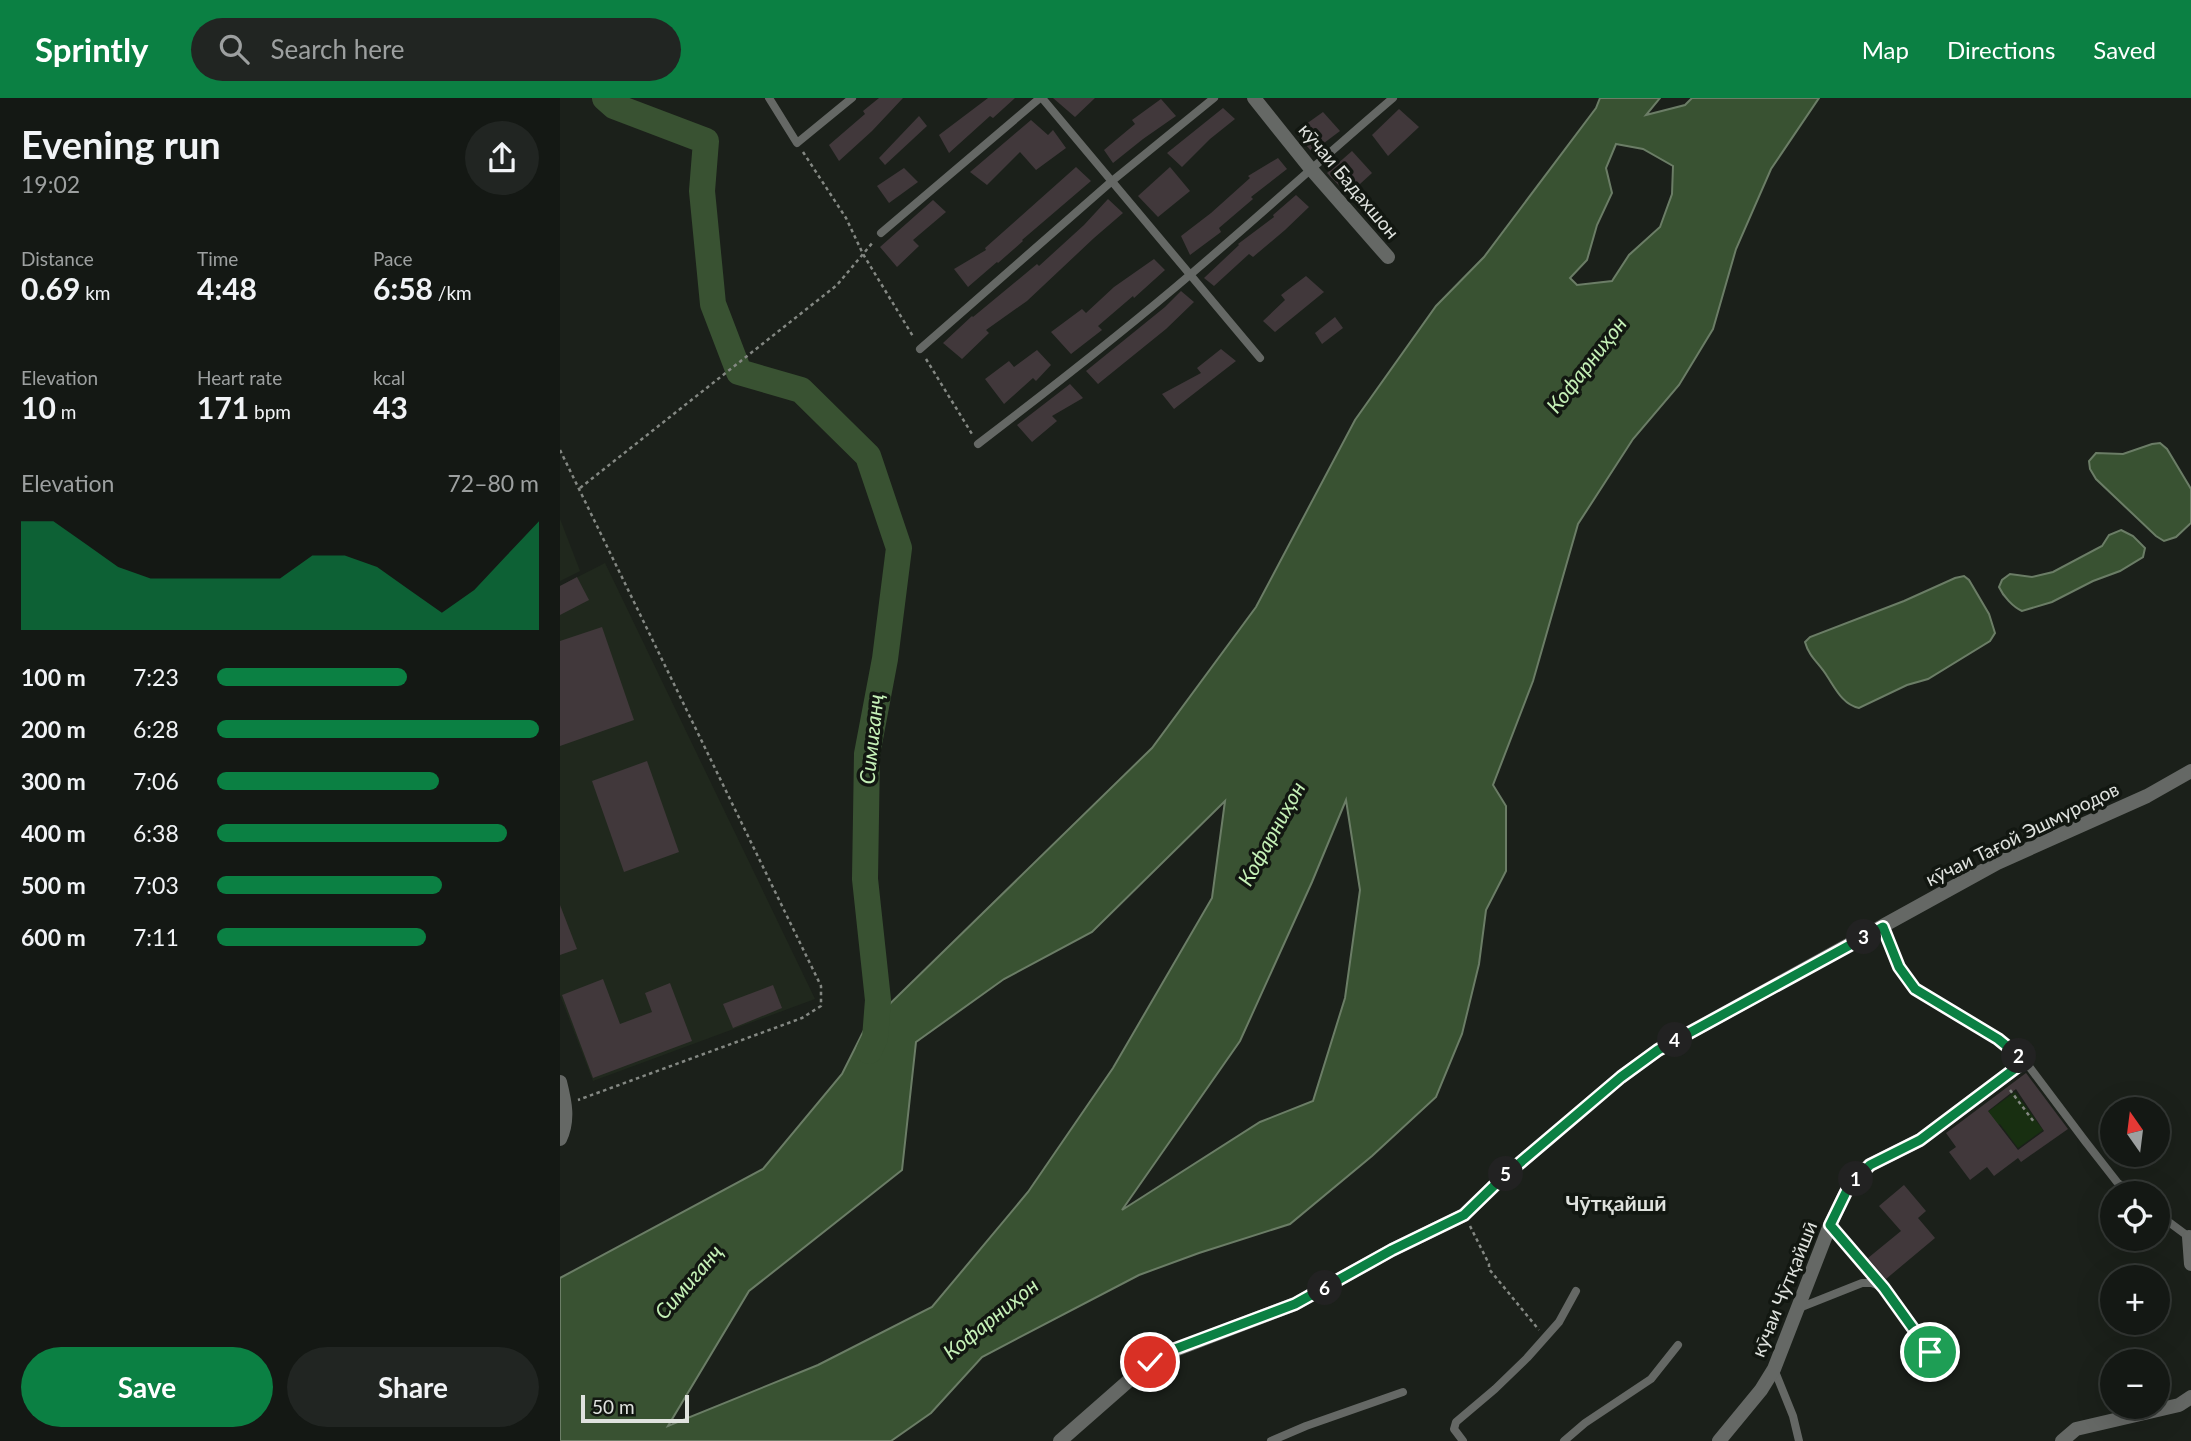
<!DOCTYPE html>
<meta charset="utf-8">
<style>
body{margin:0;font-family:Lato,sans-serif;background:#212522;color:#f1f3f6;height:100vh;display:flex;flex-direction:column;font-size:26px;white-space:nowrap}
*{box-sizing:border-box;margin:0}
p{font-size:23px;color:#9da0a0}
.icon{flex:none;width:38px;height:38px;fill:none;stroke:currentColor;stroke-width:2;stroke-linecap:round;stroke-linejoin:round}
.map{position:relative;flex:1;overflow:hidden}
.panel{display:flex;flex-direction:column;background:#141814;width:560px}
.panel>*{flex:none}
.needle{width:46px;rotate:346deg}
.tools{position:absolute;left:1540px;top:999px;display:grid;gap:14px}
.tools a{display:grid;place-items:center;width:70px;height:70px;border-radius:50%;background:#141814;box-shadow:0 7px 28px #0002,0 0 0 2px #333734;font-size:35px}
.scale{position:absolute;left:21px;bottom:18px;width:108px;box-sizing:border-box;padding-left:7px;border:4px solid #dfe2de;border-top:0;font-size:19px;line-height:24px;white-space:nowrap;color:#dfe2de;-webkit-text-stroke:5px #121711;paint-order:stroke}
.pin{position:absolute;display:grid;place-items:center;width:60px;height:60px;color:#fff;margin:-30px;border:4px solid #fff;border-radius:50%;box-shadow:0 2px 7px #0007}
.km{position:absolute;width:35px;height:35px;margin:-18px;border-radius:50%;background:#222;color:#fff;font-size:19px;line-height:35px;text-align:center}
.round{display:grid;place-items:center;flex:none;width:74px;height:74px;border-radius:37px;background:#212522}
.overview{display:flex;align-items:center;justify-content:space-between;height:119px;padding:0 21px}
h1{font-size:38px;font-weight:700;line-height:52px}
.stats{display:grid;grid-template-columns:repeat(3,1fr);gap:10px;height:119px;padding:7px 21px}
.stats div{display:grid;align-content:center}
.stats b{font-size:30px;font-weight:700}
.stats small{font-size:19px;font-weight:400}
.stats p{font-size:19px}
.chart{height:196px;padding:14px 21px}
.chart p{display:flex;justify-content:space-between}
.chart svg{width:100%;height:126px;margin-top:7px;fill:#0b8043;opacity:.7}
.button{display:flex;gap:14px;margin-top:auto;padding:14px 21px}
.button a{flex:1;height:80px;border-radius:42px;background:#0b8043;color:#fff;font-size:28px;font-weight:700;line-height:80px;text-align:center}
.button a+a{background:#212522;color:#f1f3f6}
ul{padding:0 21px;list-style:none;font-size:23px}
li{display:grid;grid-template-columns:112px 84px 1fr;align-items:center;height:52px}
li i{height:18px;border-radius:9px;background:#0b8043}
header{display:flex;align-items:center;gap:42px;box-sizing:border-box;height:98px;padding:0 35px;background:#0b8043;color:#fff}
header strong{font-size:33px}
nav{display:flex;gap:38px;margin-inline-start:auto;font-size:24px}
.search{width:490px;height:63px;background:#212522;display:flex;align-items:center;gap:18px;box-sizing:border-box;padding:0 24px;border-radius:38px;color:#9da0a0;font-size:26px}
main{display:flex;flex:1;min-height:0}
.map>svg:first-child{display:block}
.built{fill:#20281d}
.green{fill:#182f11}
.water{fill:#395232;stroke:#6b7d66;stroke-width:2;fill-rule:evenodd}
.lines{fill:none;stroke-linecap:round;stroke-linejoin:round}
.river{stroke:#395232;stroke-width:26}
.building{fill:#41383b;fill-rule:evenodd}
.path{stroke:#848883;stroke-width:2.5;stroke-dasharray:3.5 3.5;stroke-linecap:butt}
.service{stroke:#656865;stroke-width:8}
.minor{stroke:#656865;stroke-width:14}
.route-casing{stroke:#fff;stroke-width:14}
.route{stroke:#0b8043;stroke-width:9}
.labels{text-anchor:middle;stroke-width:7;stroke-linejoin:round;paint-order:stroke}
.street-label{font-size:19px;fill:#dfe2de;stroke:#121711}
.water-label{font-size:21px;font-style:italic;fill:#c5f1b7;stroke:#121711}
.neighbourhood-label{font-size:21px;font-weight:bold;fill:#dfe2de;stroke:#121711}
</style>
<header>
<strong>Sprintly</strong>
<div class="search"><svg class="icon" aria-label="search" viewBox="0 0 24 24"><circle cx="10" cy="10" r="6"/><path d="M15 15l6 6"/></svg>Search here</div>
<nav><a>Map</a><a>Directions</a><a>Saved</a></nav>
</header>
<main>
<section class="panel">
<div class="overview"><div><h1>Evening run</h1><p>19:02</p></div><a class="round"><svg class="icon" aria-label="share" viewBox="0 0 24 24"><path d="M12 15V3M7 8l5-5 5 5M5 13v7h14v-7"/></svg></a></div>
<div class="stats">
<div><p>Distance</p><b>0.69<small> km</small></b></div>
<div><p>Time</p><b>4:48</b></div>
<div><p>Pace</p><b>6:58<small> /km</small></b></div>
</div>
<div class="stats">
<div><p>Elevation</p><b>10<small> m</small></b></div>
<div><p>Heart rate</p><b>171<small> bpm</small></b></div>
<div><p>kcal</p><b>43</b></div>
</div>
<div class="chart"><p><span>Elevation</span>72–80 m</p>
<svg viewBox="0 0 160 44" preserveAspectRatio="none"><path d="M0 44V6L10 6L20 14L30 22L40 26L50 26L60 26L70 26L80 26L90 18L100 18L110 22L120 30L130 38L140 30L150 18L160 6V44z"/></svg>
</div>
<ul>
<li><b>100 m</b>7:23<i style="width:59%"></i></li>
<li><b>200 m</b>6:28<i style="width:100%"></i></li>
<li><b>300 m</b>7:06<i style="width:69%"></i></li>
<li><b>400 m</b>6:38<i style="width:90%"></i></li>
<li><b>500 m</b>7:03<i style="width:70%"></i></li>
<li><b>600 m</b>7:11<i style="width:65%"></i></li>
</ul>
<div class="button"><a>Save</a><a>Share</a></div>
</section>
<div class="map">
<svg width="1631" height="1343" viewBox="0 0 1631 1343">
<rect width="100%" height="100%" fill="#1b201a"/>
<g class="built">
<path d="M0 421 20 473 0 483Z"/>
<path d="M45 465 255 901 33 983 0 897V488Z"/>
</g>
<path class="green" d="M1455 994 1483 1032 1458 1050 1440 1026 1432 1031 1422 1018Z"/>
<g class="water">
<path d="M1040 0H1100L1086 17 1125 7 1132 0H1259L1211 71 1176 151 1153 231 1119 287 1073 341 1018 426 973 583 933 687 946 708V773L926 812 919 866 902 936 876 999 812 1058 730 1126 639 1155 579 1177 422 1259 371 1315 331 1343H0V1180L203 1071 282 976 305 930 592 650 696 509 795 322 876 208 924 159 1036 10ZM1056 46 1083 51 1113 68 1112 96 1100 129 1069 157 1052 183 1017 187 1010 180 1027 162 1037 127 1052 95 1046 70ZM786 702 800 792 785 900 753 1003 700 1024 562 1112 680 943 752 784ZM665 703 652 800 553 970 468 1094 372 1209 258 1267 108 1328 189 1193 342 1072 356 944 444 881 532 834Z"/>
<path d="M1600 345 1607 351 1631 391V425L1616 439 1604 443 1596 438 1536 381 1530 371 1529 363 1536 355 1563 356 1592 346Z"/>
<path d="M1561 432 1573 438 1585 450 1583 459 1560 473 1533 483 1492 504 1462 513C1453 509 1443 498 1439 489L1442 482 1450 476 1472 479 1493 474 1542 448 1549 437Z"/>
<path d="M1404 478 1409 482 1429 516 1435 535 1430 543 1368 581 1347 587 1299 610C1283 607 1275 590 1267 578 1259 565 1249 559 1245 544L1250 539 1344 503 1395 480Z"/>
</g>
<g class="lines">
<path class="river" d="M45 0 54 8 146 43 142 93 153 206 179 274 241 292 308 358 339 450 325 561 307 656 305 781 318 902 315 940 309 953"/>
</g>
<g class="building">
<path d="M319 0H343L312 33 279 63 269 47 305 16 303 13Z"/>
<path d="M428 0H455L433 20 430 18 389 55 379 37Z"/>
<path d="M493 0H535L515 19Z"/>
<path d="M601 1 616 18 583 41 553 65 544 52 575 26 572 22Z"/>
<path d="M663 10 675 21 650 41 622 69 607 55Z"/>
<path d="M839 11 859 29 828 58 812 37Z"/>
<path d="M763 14 780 33 752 54 735 34Z"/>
<path d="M359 18 367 28 325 67 319 60Z"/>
<path d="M471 22 488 37 493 32 506 50 476 72 460 54 427 87 410 74Z"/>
<path d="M792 53 812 75 788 97 767 75Z"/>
<path d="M718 60 727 71 691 99 693 101 659 130 661 134 630 157 621 138 651 115 690 80 688 78Z"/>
<path d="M516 69 531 83 462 142 463 143 438 165 437 164 408 189 394 171 426 152 425 150Z"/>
<path d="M610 69 630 93 598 119 578 98Z"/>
<path d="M344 70 358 84 329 105 317 88Z"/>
<path d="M736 97 749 109 725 132 693 159 689 156 654 188 644 180 679 147 678 146 714 119 713 117Z"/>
<path d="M548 101 563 115 534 140 467 203 426 232 429 235 402 261 383 245 412 218 413 219 477 166 479 168 524 127Z"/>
<path d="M373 102 386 114 353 142 359 148 337 169 320 149Z"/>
<path d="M594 161 605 172 574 200 573 198 538 228 542 232 511 256 491 234 522 211 526 215 554 189Z"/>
<path d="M746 178 764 194 715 234 703 223 725 202 721 197Z"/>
<path d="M621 193 634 204 606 231 538 286 526 273 605 209Z"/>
<path d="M775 219 783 230 762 246 755 235Z"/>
<path d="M661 251 676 263 614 311 602 296 641 275 637 270Z"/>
<path d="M477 252 491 267 476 283 473 280 444 306 425 281 449 263 454 269Z"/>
<path d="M510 286 523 300 492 318 497 323 472 344 457 327Z"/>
<path d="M17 479 29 502 0 517V488Z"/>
<path d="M42 529 74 622 0 648V543Z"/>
<path d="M87 663 119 754 64 774 32 683Z"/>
<path d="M0 807 17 851 0 857Z"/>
<path d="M43 881 60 926 92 914 85 895 110 885 132 943 33 980 2 897Z"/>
<path d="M213 887 222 910 173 930 163 906Z"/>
<path d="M1466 975 1508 1031 1461 1064 1458 1060 1434 1078 1427 1069 1410 1082 1389 1054 1396 1049 1386 1035ZM1456 991 1484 1033 1458 1052 1428 1013Z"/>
<path d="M1344 1087 1366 1113 1358 1120 1375 1140 1326 1181 1308 1160 1341 1133 1319 1108Z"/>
</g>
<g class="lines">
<g class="path">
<path d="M243 54 286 120 303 156 354 240"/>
<path d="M366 261 412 336"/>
<path d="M0 352 261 888V908L242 920 18 1002"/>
<path d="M20 390 277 187 314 143"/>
<path d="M1450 992 1474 1024"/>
<path d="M910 1128 929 1166V1171L979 1232"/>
</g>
<g class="service">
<path d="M209 0 237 45 292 0"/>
<path d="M482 0 700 260"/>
<path d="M321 135 480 0"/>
<path d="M360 251 552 83 654 0"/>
<path d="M418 346C490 291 562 235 631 176 699 118 765 58 833 0"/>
<path d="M1323 829 1339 869 1355 891 1439 941 1465 963 1525 1043 1557 1084 1572 1096"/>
<path d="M1598 1116 1629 1139"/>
<path d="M1270 1127 1322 1187"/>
<path d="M1239 1210 1302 1185H1312L1324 1190 1370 1254"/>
<path d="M1214 1271 1233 1318 1239 1343"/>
<path d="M711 1343 746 1328 843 1294"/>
<path d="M903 1343 894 1331 896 1324 935 1291 967 1260 999 1224 1016 1193"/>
<path d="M1004 1343 1025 1325 1091 1281 1118 1247"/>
</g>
<g class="minor">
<path d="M694 0 750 70 828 159"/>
<path d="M0 984C5 1004 9 1022 0 1041"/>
<path d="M1629 1139 1631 1166"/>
<path d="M500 1343 590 1264 602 1257 735 1206 832 1152 904 1117 941 1081 1061 979 1098 952 1437 765 1587 698 1631 673"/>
<path d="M1159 1343 1201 1292 1214 1271 1270 1127 1289 1088 1310 1067 1360 1042 1465 963"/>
<path d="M1502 1343 1516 1331 1619 1307 1631 1299"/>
</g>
</g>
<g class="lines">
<defs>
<path id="route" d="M590 1264 615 1251 735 1206 832 1152 904 1117 941 1081 1061 979 1098 952 1323 829 1339 869 1355 891 1438 941 1465 963 1360 1042 1310 1067 1289 1088 1270 1127 1324 1190 1370 1254"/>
</defs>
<use href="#route" class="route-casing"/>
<use href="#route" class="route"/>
</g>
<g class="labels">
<g class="street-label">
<text transform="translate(789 83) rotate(50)" y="7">кӯчаи Бадахшон</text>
<text transform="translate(1462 736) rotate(-26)" y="7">кӯчаи Тағой Эшмуродов</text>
<text transform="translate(1224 1191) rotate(-68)" y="7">кӯчаи Чӯтқайшӣ</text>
</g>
<g class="water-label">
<text transform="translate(1027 267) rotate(-52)" y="7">Кофарниҳон</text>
<text transform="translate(312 641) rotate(-84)" y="7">Симиганҷ</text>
<text transform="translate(712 736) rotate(-61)" y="7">Кофарниҳон</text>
<text transform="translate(129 1184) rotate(-49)" y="7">Симиганҷ</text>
<text transform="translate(431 1221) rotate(-39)" y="7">Кофарниҳон</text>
</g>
<g class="neighbourhood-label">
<text x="1056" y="1113">Чӯтқайшӣ</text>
</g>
</g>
</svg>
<div class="tools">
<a><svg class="needle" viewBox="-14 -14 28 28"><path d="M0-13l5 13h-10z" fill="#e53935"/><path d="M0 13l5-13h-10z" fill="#9da0a0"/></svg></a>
<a><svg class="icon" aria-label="locate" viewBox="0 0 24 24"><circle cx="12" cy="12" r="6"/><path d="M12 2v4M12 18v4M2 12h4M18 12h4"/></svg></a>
<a>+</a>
<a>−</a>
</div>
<div class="scale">50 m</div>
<div class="pin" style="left:1370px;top:1254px;background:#1e9e55"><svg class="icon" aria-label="arrive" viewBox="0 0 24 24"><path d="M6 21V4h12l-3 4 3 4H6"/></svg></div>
<div class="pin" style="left:590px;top:1264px;background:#d93025"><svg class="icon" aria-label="check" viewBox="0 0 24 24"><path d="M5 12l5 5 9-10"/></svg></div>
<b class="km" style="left:1296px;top:1081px">1</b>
<b class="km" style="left:1459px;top:958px">2</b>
<b class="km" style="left:1304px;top:839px">3</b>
<b class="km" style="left:1115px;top:942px">4</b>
<b class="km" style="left:946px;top:1076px">5</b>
<b class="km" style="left:765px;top:1190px">6</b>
</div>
</main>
